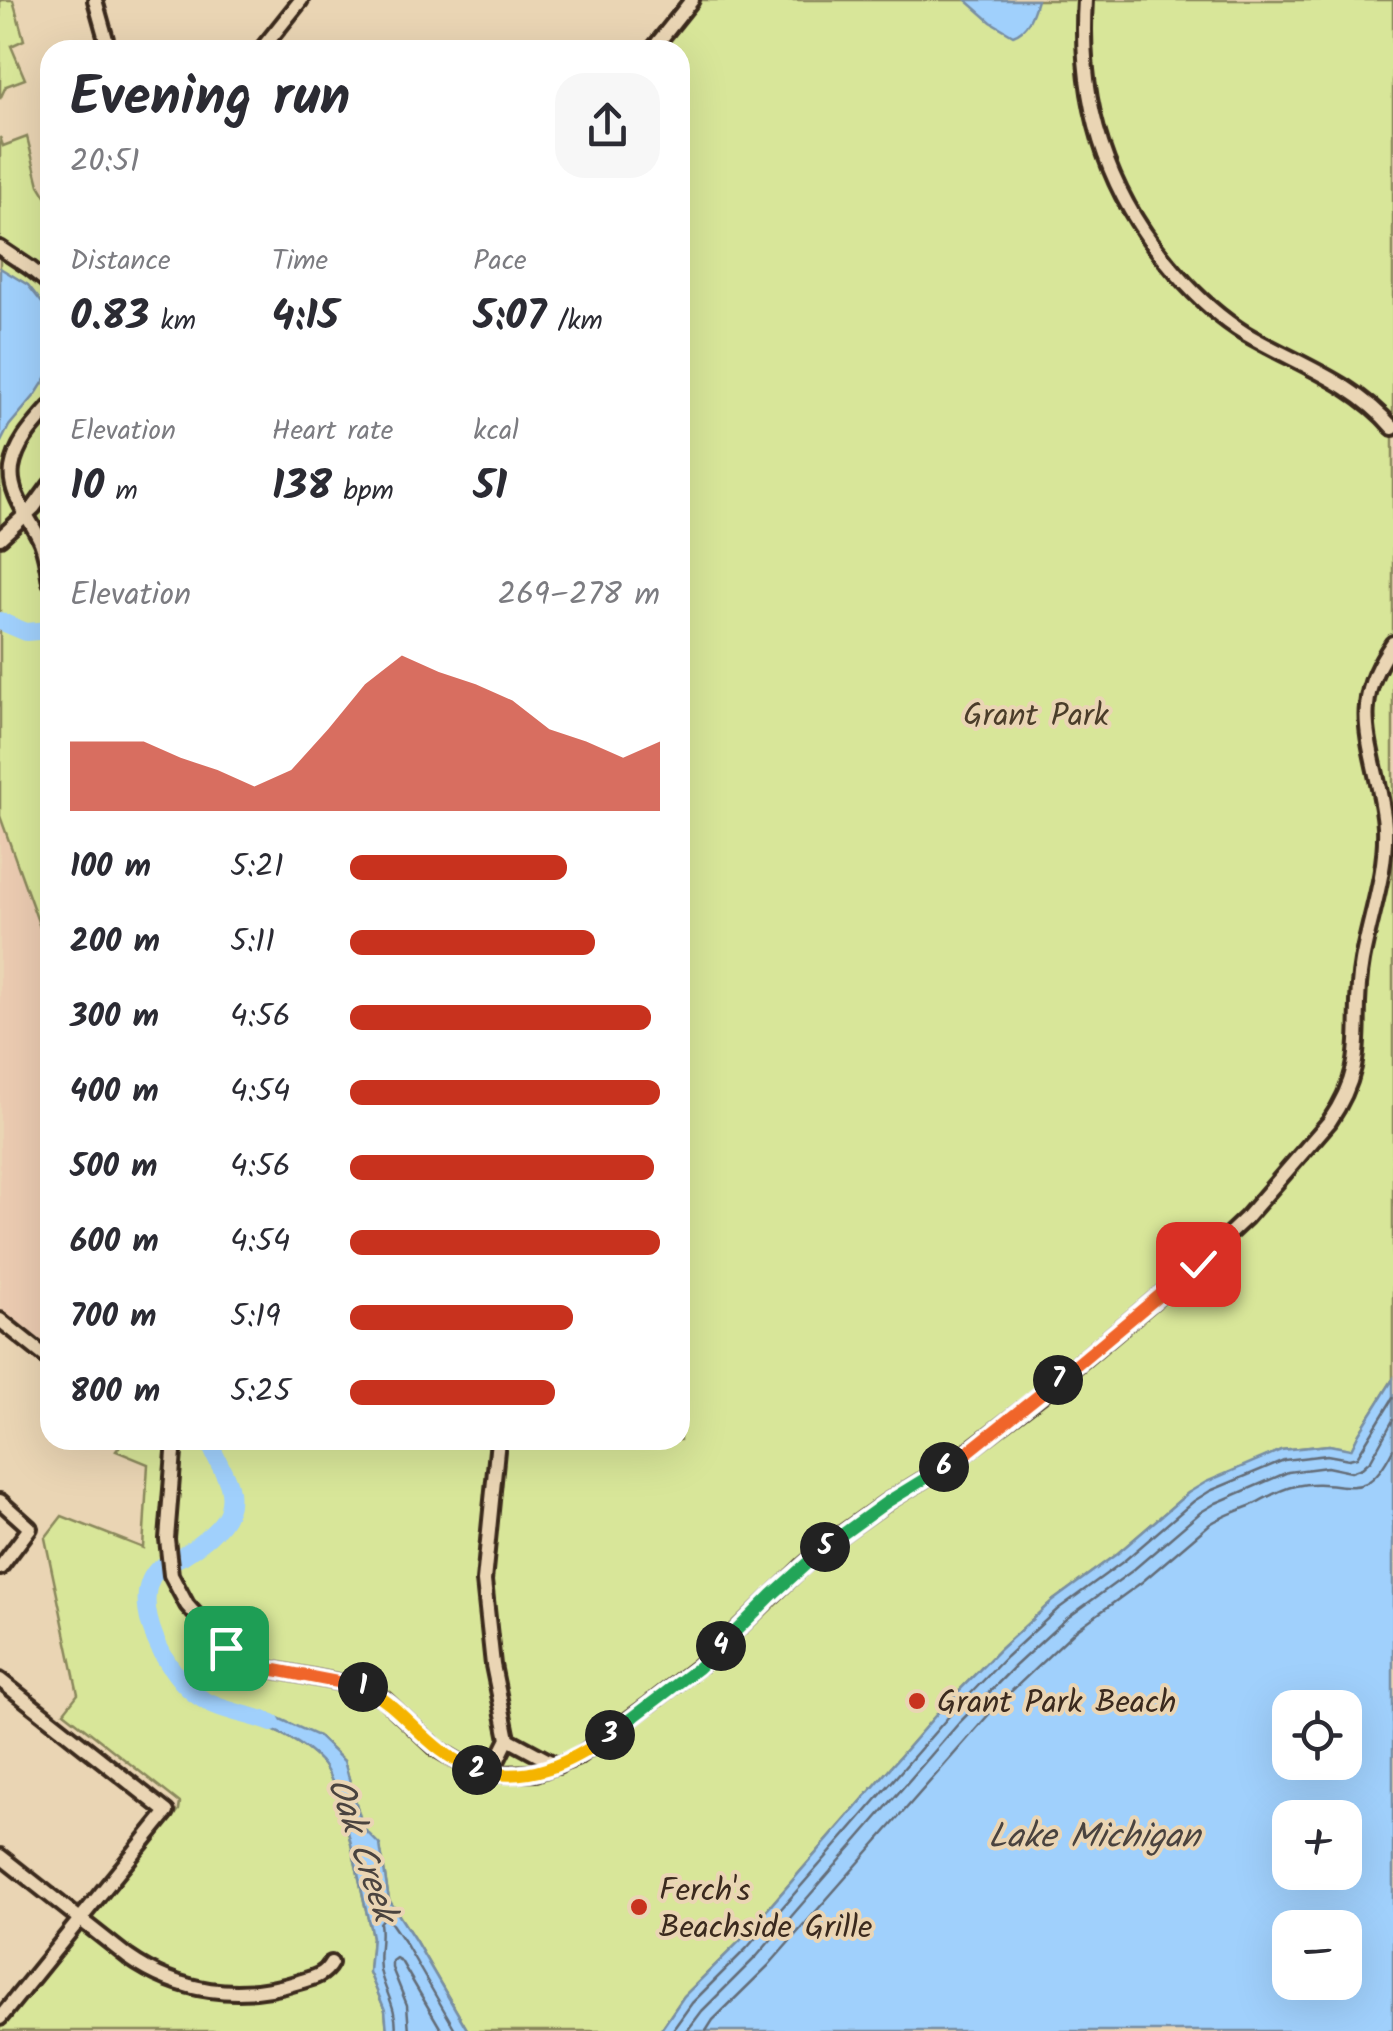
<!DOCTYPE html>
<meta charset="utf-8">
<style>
body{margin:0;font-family:Kalam,sans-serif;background:#f7f7f7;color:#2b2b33;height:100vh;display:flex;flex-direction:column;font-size:38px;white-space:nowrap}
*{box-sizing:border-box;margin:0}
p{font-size:32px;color:#7c7c81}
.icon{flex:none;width:55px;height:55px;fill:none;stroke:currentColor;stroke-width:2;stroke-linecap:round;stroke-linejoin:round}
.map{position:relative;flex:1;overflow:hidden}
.drawer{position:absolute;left:40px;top:40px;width:650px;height:1410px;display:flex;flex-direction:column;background:#fff;border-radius:30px;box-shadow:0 10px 40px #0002}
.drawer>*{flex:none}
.fabs{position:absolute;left:1272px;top:1690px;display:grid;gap:20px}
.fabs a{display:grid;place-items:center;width:90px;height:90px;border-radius:20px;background:#fff;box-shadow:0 10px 40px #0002;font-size:50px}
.pin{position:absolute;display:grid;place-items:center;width:85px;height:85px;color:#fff;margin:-42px;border-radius:20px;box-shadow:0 5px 15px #0006}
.km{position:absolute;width:50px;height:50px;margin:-25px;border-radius:50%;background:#222;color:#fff;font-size:28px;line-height:50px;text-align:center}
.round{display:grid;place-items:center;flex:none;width:105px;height:105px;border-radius:30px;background:#f7f7f7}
.summary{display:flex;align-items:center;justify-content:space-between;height:170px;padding:0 30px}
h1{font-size:55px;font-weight:700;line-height:75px}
.metrics{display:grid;grid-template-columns:repeat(3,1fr);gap:15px;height:170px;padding:10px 30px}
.metrics div{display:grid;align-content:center}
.metrics b{font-size:42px;font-weight:700}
.metrics small{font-size:28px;font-weight:400}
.metrics p{font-size:28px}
.chart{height:280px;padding:20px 30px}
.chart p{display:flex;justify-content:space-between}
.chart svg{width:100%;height:180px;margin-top:10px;fill:#c8321e;opacity:.7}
ul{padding:0 30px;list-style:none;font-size:32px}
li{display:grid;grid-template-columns:160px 120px 1fr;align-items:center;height:75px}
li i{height:25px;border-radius:12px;background:#c8321e}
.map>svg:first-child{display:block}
.built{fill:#ebcbb1}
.green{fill:#d8e699;stroke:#8a885c;stroke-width:2.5}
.water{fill:#a0d0fc;stroke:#788ea3;stroke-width:2.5;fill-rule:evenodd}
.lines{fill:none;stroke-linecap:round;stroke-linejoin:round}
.shore{stroke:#636c77;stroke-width:2.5}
.river{stroke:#a0d0fc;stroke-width:18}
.minor-casing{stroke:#3b2a1e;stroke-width:20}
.minor{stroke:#ead5b4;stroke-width:12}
.split-1-casing{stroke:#fff;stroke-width:20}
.split-2-casing{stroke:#fff;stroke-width:20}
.split-3-casing{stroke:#fff;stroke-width:20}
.split-4-casing{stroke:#fff;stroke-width:20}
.split-5-casing{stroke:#fff;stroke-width:20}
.split-6-casing{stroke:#fff;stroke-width:20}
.split-7-casing{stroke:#fff;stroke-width:20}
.split-8-casing{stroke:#fff;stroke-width:20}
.split-9-casing{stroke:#fff;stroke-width:20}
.split-1{stroke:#f0652b;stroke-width:12}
.split-2{stroke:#f5b400;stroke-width:12}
.split-3{stroke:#f5b400;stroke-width:12}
.split-4{stroke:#22a559;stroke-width:12}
.split-5{stroke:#22a559;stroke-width:12}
.split-6{stroke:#22a559;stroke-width:12}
.split-7{stroke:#f0652b;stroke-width:12}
.split-8{stroke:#f0652b;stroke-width:12}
.split-9{stroke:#f5b400;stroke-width:12}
.poi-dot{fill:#c8321e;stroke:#ead5b4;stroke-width:4}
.labels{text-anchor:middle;stroke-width:8;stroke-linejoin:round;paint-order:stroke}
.park-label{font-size:32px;fill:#4b3d2a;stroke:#ead5b4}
.poi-label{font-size:32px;fill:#3b2a1e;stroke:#ead5b4;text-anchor:start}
.water-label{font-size:35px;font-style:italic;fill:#4a433f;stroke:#ead5b4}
</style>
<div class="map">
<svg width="1393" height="2031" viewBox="0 0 1393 2031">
<rect width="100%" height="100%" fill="#ead5b4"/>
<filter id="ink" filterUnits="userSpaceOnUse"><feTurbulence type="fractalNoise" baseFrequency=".01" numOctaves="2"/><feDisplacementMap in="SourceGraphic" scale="20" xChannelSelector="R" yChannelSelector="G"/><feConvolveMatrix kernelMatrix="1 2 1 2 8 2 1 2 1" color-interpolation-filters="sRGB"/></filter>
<g filter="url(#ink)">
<path class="built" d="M0 816 50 955V1358L0 1315Z"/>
<g class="green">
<path d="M0 0H13L24 40 11 46 25 79 6 86 0 99Z"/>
<path d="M701 0H1393V1379L1359 1433 1351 1450 1329 1445 1281 1450 1188 1493 1118 1553 1051 1602 999 1650 942 1708 739 1942 684 1996 660 2031H468L415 1940 389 1900 380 1846 363 1828 344 1761 318 1736 247 1719C273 1730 302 1741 321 1762 342 1785 361 1891 370 1927L372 1937 369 1972 385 2010 387 2031H0V2028L179 1810 180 1803 64 1712 78 1694 45 1538 62 1516 143 1548 148 1464 116 1451 124 1440H680V50H661Z"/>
<path d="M0 137 3 146 27 137 39 185 50 203V503L44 511 50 530V955L0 816Z"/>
</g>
<g class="water">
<path d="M966 0H1037C1033 14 1028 30 1013 35L991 22Z"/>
<path d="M0 268 28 285 50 313V372L36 394 9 426 0 444Z"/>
<path d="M1393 1379V2031H660L684 1996 740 1941 942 1708 999 1650 1051 1602 1118 1553 1188 1493 1206 1482 1281 1450 1329 1445 1351 1449 1359 1433ZM1290 1708H1345V1762H1290ZM1290 1818H1345V1872H1290ZM1290 1928H1345V1982H1290Z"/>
<path d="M267 1713 318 1736 344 1761 363 1828 380 1845 389 1900 415 1940 468 2031H387L385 2010 369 1972 372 1937 370 1927C361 1891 342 1785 321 1762 301 1740 273 1730 246 1719L251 1714Z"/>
</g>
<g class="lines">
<g class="shore">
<path d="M396 2031C396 2006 387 1996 381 1974 376 1957 383 1940 380 1923L384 1918 389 1920 407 1946 456 2031"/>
<path d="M409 2031 407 2005 392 1968V1961L396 1958 401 1961 442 2031"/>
<path d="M672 2031 692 2003 747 1948 950 1715 1006 1657 1058 1609 1124 1561 1194 1501 1210 1491 1284 1460 1327 1455 1349 1459 1357 1457 1393 1398"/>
<path d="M687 2031 702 2011 757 1956 959 1723 1015 1666 1066 1619 1132 1571 1201 1512 1216 1503 1288 1472 1327 1467 1351 1472 1362 1468 1371 1460 1393 1420"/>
<path d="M706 2031 713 2020 768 1966 998 1704 1076 1630 1142 1582 1210 1524C1224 1515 1238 1511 1252 1505 1266 1498 1280 1489 1295 1486 1346 1475 1363 1510 1393 1449"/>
</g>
<g class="river">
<path d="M0 621 26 632 50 630"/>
<path d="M209 1440C216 1465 238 1484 228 1512 222 1529 199 1545 184 1555 176 1560 164 1563 157 1570 127 1603 168 1677 199 1697 220 1711 249 1714 272 1723"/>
</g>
<defs>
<g id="minor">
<path d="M95 0 109 50"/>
<path d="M1085 0C1078 104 1107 196 1177 274 1197 297 1220 318 1246 334 1297 364 1354 382 1393 428"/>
<path d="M261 50 301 0"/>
<path d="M652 50 692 0"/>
<path d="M0 248 30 268 50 284"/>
<path d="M50 407C34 425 16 443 12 468 8 494 31 519 41 542 46 555 48 569 50 582"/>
<path d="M0 538 34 507 50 485"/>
<path d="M0 1320 50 1360"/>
<path d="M175 1440 167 1539 171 1575 187 1605 219 1641 251 1662 270 1669 364 1687 384 1699 437 1749 466 1766 482 1772 503 1774 536 1773 576 1758 650 1704 698 1667 803 1566 835 1539 887 1502 963 1455 1040 1396 1197 1264 1246 1218 1329 1122C1372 1059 1350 1027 1362 961 1370 916 1387 873 1385 826 1383 789 1363 740 1367 706 1369 682 1380 662 1393 643"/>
<path d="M0 1501 30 1528 0 1568"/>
<path d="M0 1680 167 1812 0 2018"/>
<path d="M508 1739 558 1766"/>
<path d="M488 1773 498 1759 508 1739 493 1665 484 1581 498 1440"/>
<path d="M0 1856 128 1957C179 1993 239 2001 299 1982 312 1978 324 1976 331 1963"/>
</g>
</defs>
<use href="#minor" class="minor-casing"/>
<use href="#minor" class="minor"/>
</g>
</g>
<g class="lines" filter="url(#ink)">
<defs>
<path id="split-1" d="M226 1648 270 1669 363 1687"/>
<path id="split-2" d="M363 1687C408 1709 424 1751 477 1770"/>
<path id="split-3" d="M477 1770C527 1785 570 1763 610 1735"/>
<path id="split-4" d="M610 1735 698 1668 721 1646"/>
<path id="split-5" d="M721 1646 772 1595 825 1547"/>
<path id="split-6" d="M825 1547 887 1502 944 1467"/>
<path id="split-7" d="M944 1467 963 1456 1058 1380"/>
<path id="split-8" d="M1058 1380 1167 1289"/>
<path id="split-9" d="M1167 1289 1198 1264"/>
</defs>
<use href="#split-1" class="split-1-casing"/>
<use href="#split-2" class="split-2-casing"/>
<use href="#split-3" class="split-3-casing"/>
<use href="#split-4" class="split-4-casing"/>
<use href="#split-5" class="split-5-casing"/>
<use href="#split-6" class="split-6-casing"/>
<use href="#split-7" class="split-7-casing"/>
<use href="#split-8" class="split-8-casing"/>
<use href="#split-9" class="split-9-casing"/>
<use href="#split-1" class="split-1"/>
<use href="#split-2" class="split-2"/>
<use href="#split-3" class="split-3"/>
<use href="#split-4" class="split-4"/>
<use href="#split-5" class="split-5"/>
<use href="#split-6" class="split-6"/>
<use href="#split-7" class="split-7"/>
<use href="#split-8" class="split-8"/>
<use href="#split-9" class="split-9"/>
</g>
<g class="poi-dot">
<circle cx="917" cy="1701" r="10"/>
<circle cx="639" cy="1907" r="10"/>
</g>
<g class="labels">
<g class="park-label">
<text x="1036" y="725">Grant Park</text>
</g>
<g class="poi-label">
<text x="937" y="1712">Grant Park Beach</text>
<text x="659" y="1900">Ferch's<tspan x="659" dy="37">Beachside Grille</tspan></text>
</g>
<g class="water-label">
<text x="1094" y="1847">Lake Michigan</text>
<text transform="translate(363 1849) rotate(71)" y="12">Oak Creek</text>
</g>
</g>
</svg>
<div class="fabs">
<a><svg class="icon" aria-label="locate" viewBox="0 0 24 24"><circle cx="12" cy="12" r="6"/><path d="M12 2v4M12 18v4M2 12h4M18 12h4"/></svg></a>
<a>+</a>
<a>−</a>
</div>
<div class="pin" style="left:226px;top:1648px;background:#1e9e55"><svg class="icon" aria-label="arrive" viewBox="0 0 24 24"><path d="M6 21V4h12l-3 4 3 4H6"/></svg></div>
<div class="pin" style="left:1198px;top:1264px;background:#d93025"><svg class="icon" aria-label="check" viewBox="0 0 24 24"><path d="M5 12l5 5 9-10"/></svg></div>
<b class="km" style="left:363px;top:1687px">1</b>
<b class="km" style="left:477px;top:1770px">2</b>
<b class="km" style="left:610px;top:1735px">3</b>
<b class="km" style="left:721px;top:1646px">4</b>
<b class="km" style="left:825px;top:1547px">5</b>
<b class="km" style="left:944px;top:1467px">6</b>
<b class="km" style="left:1058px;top:1380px">7</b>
<section class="drawer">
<div class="summary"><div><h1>Evening run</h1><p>20:51</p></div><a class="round"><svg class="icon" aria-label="share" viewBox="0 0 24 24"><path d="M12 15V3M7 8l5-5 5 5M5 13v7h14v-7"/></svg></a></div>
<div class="metrics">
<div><p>Distance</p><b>0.83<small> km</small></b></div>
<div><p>Time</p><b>4:15</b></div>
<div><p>Pace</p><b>5:07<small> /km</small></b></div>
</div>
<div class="metrics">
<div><p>Elevation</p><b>10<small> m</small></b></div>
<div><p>Heart rate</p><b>138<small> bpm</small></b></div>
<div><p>kcal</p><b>51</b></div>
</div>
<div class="chart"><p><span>Elevation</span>269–278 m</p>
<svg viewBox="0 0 160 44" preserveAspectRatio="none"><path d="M0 44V27L10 27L20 27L30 31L40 34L50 38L60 34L70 24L80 13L90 6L100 10L110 13L120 17L130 24L140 27L150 31L160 27V44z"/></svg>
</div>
<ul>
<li><b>100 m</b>5:21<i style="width:70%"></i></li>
<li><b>200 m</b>5:11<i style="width:79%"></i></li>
<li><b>300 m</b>4:56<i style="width:97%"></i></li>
<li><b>400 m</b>4:54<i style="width:100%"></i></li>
<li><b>500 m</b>4:56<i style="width:98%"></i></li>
<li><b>600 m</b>4:54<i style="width:100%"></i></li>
<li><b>700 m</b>5:19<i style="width:72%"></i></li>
<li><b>800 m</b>5:25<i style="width:66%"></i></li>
</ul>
</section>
</div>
